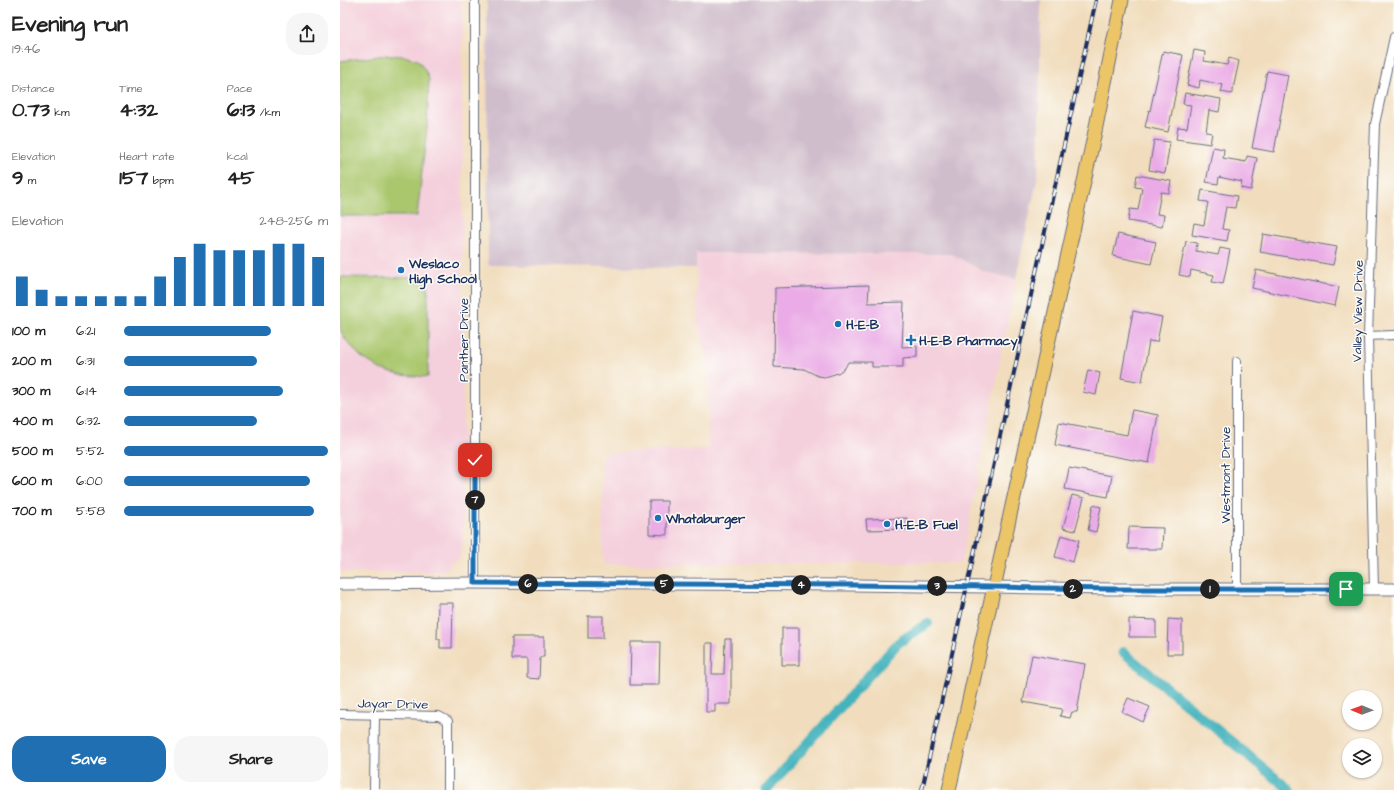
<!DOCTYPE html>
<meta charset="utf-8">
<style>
body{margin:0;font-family:"Architects Daughter",sans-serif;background:#f6f6f6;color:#222;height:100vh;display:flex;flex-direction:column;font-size:15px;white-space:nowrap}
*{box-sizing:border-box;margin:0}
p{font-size:13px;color:#767676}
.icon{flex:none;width:22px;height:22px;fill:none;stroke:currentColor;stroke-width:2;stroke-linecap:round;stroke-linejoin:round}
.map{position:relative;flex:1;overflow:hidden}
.panel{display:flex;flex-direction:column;background:#fff;width:340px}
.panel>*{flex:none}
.needle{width:26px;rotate:271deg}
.buttons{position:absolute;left:1002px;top:690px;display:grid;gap:8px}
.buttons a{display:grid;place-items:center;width:40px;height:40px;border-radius:50%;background:#fff;box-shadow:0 1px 3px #0004;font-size:20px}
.pin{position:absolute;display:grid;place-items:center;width:34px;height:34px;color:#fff;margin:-17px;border-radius:8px;box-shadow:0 2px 6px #0006}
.km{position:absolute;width:20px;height:20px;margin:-10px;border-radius:50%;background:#222;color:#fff;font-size:11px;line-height:20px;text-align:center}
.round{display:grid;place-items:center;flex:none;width:42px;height:42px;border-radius:16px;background:#f6f6f6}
.summary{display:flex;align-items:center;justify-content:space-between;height:68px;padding:0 12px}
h1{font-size:22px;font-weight:800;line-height:30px}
.metrics{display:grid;grid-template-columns:repeat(3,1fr);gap:6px;height:68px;padding:4px 12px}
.metrics div{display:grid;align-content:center}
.metrics b{font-size:20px;font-weight:800}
.metrics small{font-size:11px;font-weight:400}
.metrics p{font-size:11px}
.chart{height:112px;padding:8px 12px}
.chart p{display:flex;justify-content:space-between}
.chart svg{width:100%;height:72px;margin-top:4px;stroke:#1f6fb2;stroke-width:6}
.cta{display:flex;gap:8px;margin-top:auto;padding:8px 12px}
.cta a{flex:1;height:46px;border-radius:16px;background:#1f6fb2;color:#fff;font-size:16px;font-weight:800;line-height:46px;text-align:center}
.cta a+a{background:#f6f6f6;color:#222}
ul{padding:0 12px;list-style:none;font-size:13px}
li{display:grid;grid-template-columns:64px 48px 1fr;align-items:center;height:30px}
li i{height:10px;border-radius:5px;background:#1f6fb2}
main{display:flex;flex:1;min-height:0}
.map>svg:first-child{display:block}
.built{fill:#f4cfdc}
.industrial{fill:#d0bdcc}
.green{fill:#aac76d;stroke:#627b66}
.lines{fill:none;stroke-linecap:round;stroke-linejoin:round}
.canal{stroke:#44b3bd;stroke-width:10}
.building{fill:#eaabe6}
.minor-casing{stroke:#666c7f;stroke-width:10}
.tertiary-casing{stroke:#666c7f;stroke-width:13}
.primary-casing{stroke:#666c7f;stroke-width:15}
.minor{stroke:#fff;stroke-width:8}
.tertiary{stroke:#fff;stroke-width:11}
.primary{stroke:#edc569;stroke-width:13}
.rail-casing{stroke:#1b2f5e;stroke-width:4}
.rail{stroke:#fdfcf7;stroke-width:2.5;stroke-dasharray:8;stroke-linecap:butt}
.route-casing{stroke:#fff;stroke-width:8}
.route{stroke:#1f6fb2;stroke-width:5}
.poi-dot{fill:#1f6fb2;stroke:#fdfcf7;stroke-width:1.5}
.labels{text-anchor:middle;stroke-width:3;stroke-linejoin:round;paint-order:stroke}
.poi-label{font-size:13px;font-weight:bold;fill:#1b2f5e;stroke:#fdfcf7;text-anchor:start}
.street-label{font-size:13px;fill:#1b2f5e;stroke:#fdfcf7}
</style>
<main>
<section class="panel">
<div class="summary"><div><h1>Evening run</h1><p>19:46</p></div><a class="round"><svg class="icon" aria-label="share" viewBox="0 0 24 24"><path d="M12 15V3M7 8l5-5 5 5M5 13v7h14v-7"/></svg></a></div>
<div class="metrics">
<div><p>Distance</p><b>0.73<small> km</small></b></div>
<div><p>Time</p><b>4:32</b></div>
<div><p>Pace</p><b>6:13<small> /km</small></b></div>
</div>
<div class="metrics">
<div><p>Elevation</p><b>9<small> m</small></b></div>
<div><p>Heart rate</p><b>157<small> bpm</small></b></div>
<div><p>kcal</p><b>45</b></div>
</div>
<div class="chart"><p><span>Elevation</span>248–256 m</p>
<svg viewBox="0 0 160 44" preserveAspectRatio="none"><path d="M5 44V26M15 44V34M25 44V38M35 44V38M45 44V38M55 44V38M65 44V38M75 44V26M85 44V14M95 44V6M105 44V10M115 44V10M125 44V10M135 44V6M145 44V6M155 44V14"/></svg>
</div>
<ul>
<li><b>100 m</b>6:21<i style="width:72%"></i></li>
<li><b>200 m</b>6:31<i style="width:65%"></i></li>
<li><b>300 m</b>6:14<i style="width:78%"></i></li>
<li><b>400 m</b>6:32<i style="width:65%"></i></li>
<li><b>500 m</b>5:52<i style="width:100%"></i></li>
<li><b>600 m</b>6:00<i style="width:91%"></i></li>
<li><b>700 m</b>5:58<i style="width:93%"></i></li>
</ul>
<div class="cta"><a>Save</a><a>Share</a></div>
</section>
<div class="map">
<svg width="1054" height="790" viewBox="0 0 1054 790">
<rect width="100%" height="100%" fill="#fdfcf7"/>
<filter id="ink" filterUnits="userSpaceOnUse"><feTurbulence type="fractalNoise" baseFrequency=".025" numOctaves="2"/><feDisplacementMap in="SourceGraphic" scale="8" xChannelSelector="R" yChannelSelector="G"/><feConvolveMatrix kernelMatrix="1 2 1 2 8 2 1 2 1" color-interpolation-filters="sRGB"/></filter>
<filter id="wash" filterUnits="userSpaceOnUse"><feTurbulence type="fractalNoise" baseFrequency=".012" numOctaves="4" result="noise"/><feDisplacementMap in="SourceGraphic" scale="16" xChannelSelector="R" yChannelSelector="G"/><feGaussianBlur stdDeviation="0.9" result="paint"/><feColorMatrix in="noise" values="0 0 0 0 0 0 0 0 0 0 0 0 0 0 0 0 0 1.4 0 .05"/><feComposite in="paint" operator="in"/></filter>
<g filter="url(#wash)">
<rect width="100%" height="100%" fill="#f1ddbd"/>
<g class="built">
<path d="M0 0H122L123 540 120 556 104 570 94 572H0Z"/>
<path d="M356 253 612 254 643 272 676 279 621 563 263 564 262 453 368 449V361L357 322Z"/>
</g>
<path class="industrial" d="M147 0H701L698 175 676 279 644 272 612 254 356 253V268L148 265Z"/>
<g class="green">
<path d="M47 55 64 56 78 60 85 70 89 79 87 127 77 216H0V61Z"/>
<path d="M0 277 82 278 88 285V377L60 375 40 369 20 356 6 340 0 330Z"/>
</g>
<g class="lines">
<g class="canal">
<path d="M783 652 950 790"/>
<path d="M426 790 558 643 588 623"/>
</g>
</g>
<g id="blocks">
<g class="building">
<path d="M854 50 865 52 864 61 887 65 889 58 899 61 892 94 881 92 883 85 860 80 859 88 847 85Z"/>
<path d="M823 51 843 55 828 132 805 127 809 110 810 111Z"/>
<path d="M927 71 948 75 934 152 912 148Z"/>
<path d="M845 93 881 99 879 112 869 110 866 132 872 133 870 144 836 139 838 127 847 128 851 105 843 104Z"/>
<path d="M814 140 830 142 825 173 809 170Z"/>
<path d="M873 147 884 149 883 158 906 162 907 156 917 158 911 190 901 188 902 182 879 177 878 184 866 182Z"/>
<path d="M797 175 831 181 829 193 821 192 817 214 824 215 822 227 788 221 790 209 798 210 802 188 795 187Z"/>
<path d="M862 190 897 196 895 208 886 207 882 229 889 230 887 241 852 235 854 223 864 225 868 202 860 201Z"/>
<path d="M778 234 816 242 811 264 773 256Z"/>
<path d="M923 234 997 247 993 265 920 252Z"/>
<path d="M846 241 857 243 856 251 878 255 880 248 890 250 883 284 872 282 874 275 851 270 850 277 839 275Z"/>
<path d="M916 270 999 287 995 306 912 288Z"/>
<path d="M529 285 528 303 564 302 562 347 577 346V357L563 358V367H532V362H508L505 368 498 373 485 377 478 376 464 369 434 367 435 288Z"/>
<path d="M793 311 822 317 817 342 809 341 802 382 781 378Z"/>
<path d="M748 370 760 373 756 395 743 392Z"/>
<path d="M792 410 818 415 809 463 715 445 719 422 787 435Z"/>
<path d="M729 468 772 476 768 497 725 489Z"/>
<path d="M732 495 744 498 735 531 723 528Z"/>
<path d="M309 501H327V535L309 534Z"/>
<path d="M753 505 761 507 756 532 748 530Z"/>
<path d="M567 518V529L527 530 526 519Z"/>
<path d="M789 527 823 528 822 549H788Z"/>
<path d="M721 535 739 540 733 562 715 557Z"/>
<path d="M98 603H113L112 648H100V639H97Z"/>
<rect x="248" y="616" width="15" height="22"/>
<path d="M789 619 816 620V637H789Z"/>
<path d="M828 619 842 620V654H827Z"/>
<rect x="442" y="628" width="17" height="37"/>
<path d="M172 637H204V657H200L199 679 187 678V659H172Z"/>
<path d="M385 639H391V704H375V712H366V643H373L372 674H384Z"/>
<path d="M291 642H320L319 685H290Z"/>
<path d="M692 655 745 664 737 712H732L730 718 720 716 722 709 683 702Z"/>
<path d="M788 698 810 707 803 722 782 712Z"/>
</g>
</g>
</g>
<g filter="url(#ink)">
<use href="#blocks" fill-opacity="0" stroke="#666c7f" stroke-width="1"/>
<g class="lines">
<defs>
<g id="minor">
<path d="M1028 336 1054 335"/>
<path d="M897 361V589"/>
<path d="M135 583V0"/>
<path d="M1034 589 1028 336 1035 124 1054 37"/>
<path d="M0 714 99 716 108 721V790"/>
<path d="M34 790 35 715"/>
</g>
<path id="tertiary" d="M0 584 135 583 514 585 774 589H1054"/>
<path id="primary" d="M609 790 753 141 782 0"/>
</defs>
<use href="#minor" class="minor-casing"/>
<use href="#tertiary" class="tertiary-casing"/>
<use href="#primary" class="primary-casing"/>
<use href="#minor" class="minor"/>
<use href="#tertiary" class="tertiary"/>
<use href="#primary" class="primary"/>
<defs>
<path id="rail" d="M582 790 756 0"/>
</defs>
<use href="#rail" class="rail-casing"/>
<use href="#rail" class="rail"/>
</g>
</g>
<g class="lines" filter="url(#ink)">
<defs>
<path id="route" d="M135 460V583L514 585 774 589H1006"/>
</defs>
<use href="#route" class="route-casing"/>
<use href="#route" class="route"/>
</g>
<g class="poi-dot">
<circle cx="61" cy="270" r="4"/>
<circle cx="498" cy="324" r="4"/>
<path d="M569 334h4v4h4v4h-4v4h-4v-4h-4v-4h4z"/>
<circle cx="318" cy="518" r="4"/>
<circle cx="547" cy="524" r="4"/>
</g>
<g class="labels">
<g class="poi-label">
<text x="69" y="268">Weslaco<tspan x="69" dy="15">High School</tspan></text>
<text x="506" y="329">H-E-B</text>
<text x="579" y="345">H-E-B Pharmacy</text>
<text x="326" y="523">Whataburger</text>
<text x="555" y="529">H-E-B Fuel</text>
</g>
<g class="street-label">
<text transform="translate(1017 311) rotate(-89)" y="5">Valley View Drive</text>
<text transform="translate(123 340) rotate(-90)" y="5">Panther Drive</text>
<text transform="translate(885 475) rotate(-90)" y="5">Westmont Drive</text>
<text transform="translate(53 703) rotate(1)" y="5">Jayar Drive</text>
</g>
</g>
</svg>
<div class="buttons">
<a><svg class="needle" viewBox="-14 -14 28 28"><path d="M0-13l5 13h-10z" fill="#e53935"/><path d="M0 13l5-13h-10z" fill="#767676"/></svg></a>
<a><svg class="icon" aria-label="layers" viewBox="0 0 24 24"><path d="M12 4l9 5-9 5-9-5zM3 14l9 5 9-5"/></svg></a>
</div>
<div class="pin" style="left:1006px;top:589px;background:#1e9e55"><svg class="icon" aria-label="arrive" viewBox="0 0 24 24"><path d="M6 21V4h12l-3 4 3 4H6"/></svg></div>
<div class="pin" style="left:135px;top:460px;background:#d93025"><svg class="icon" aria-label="check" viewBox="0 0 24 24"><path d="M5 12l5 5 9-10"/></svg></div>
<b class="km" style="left:870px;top:589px">1</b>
<b class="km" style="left:733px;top:589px">2</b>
<b class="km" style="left:597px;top:586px">3</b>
<b class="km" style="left:461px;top:585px">4</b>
<b class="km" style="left:324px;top:584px">5</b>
<b class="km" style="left:188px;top:584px">6</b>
<b class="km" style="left:135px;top:500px">7</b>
</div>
</main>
